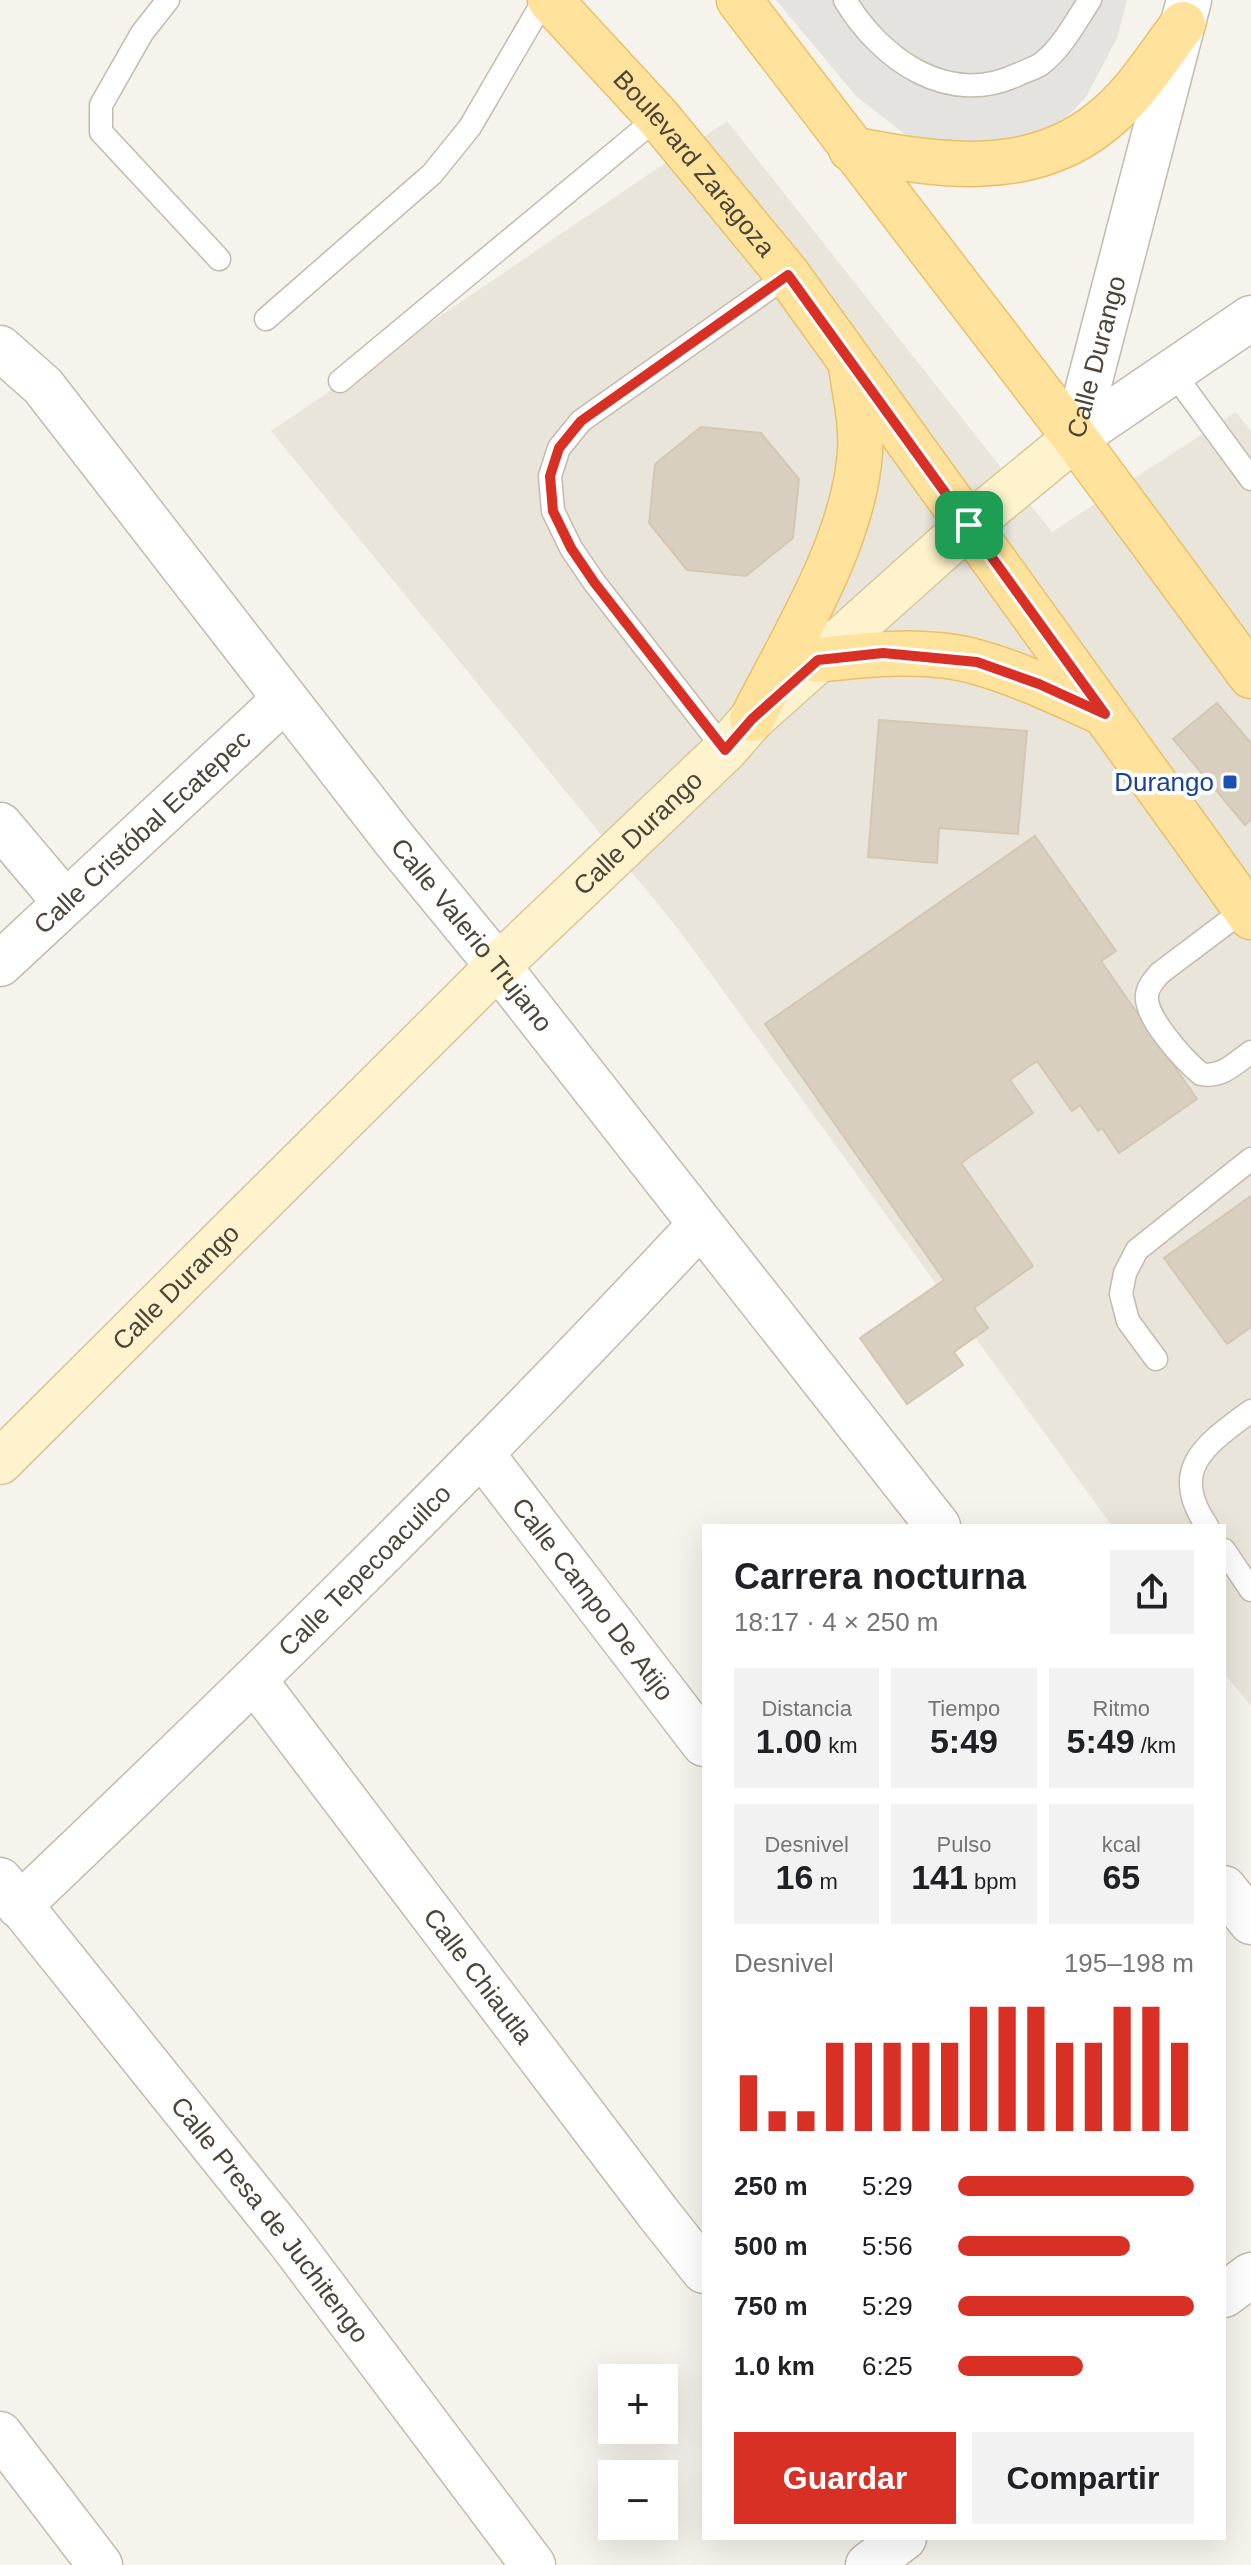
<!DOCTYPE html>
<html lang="es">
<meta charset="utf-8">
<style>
body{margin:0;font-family:Arial,sans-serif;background:#f2f2f2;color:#202124;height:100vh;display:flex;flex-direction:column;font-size:30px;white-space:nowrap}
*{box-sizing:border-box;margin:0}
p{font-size:26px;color:#757577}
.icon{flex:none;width:44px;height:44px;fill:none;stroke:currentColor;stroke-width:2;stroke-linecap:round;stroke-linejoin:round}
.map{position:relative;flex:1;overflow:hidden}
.panel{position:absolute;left:702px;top:1524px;width:524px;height:1016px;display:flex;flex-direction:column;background:#fff;border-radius:0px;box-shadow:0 8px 32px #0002}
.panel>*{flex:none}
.tools{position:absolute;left:598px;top:2364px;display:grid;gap:16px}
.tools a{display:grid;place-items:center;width:80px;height:80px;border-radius:0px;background:#fff;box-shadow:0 8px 32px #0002;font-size:40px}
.pin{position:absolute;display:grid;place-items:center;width:68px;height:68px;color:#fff;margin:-34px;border-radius:16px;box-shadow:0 4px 12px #0006}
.round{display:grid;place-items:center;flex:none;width:84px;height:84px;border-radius:0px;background:#f2f2f2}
.headline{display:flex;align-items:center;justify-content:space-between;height:136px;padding:0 32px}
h1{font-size:36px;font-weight:600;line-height:60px}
.stats{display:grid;grid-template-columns:repeat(3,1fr);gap:12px;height:136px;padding:8px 32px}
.stats div{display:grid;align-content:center;border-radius:0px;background:#f2f2f2;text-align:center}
.stats b{font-size:34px;font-weight:600}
.stats small{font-size:22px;font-weight:400}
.stats p{font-size:22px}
.chart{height:224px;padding:16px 32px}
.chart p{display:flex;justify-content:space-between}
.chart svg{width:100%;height:144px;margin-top:8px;stroke:#d93025;stroke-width:6}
.action{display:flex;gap:16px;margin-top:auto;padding:16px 32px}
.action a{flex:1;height:92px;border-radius:0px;background:#d93025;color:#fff;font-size:32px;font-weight:600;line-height:92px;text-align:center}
.action a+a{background:#f2f2f2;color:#202124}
ul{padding:0 32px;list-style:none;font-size:26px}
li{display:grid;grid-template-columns:128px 96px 1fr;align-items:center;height:60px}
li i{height:20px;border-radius:10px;background:#d93025}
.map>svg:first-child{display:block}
.residential{fill:#eae5da}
.parking{fill:#e5e3e0}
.building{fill:#d8cfc1;stroke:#d3c7b4;stroke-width:2}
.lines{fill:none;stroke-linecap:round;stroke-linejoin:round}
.service-casing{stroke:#c2bbae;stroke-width:25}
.minor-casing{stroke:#c2bbae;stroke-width:47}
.tertiary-casing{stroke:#c2bbae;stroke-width:47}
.secondary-casing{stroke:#d6c79b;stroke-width:47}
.primary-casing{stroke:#e6c16a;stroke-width:47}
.service{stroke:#fff;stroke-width:22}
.minor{stroke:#fff;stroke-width:44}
.tertiary{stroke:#fff;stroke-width:44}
.secondary{stroke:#fff3cd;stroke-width:44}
.primary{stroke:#ffe39c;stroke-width:44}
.route-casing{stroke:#fff;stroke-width:16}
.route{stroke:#d93025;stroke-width:10}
.transit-dot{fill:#1a4fb4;stroke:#fff;stroke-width:3}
.labels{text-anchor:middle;stroke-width:8;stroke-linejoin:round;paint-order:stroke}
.street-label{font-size:26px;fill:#4b4439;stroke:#fff}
.transit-label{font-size:26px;fill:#164399;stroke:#fff;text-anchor:end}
</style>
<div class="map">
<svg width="1251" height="2565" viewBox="0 0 1251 2565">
<rect width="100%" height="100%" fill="#f6f3ec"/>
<path class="residential" d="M727 121 1052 532 1236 412 1251 431V1706L1224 1673V1526H1112L679 930 271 431Z"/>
<path class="parking" d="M776 0H1127L1117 38 1086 97 1053 131 954 149 907 136 856 96Z"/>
<g class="building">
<path d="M701 427 761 433 799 479 793 538 746 576 687 570 649 523 655 464Z"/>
<path d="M1217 703 1251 743V820L1245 825 1173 739Z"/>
<path d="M879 720 1027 731 1018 834 939 828 937 863 868 857Z"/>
<path d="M1035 836 1116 951 1101 961 1197 1099 1119 1153 1102 1128 1098 1131 1080 1105 1072 1111 1037 1061 1010 1080 1033 1113 961 1163 1033 1266 974 1308 988 1328 954 1352 963 1365 907 1404 860 1338 944 1280 765 1024Z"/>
<path d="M1251 1196V1327L1227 1344 1164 1258Z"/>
</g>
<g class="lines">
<defs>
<g id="service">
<path d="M168 0 142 33 101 105V132L219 259"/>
<path d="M845 0C881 60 949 108 1019 74 1026 71 1035 68 1041 64 1062 48 1076 21 1090 0"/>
<path d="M266 319 432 174 470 127 544 0"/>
<path d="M1172 371 1251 479"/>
<path d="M340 381 658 117"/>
<path d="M725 750 594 582 571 548 553 511 550 476 559 448 581 421 788 275"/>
<path d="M1245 909 1160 973C1154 980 1148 986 1147 995 1144 1017 1185 1061 1201 1074 1222 1078 1235 1063 1251 1052"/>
<path d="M1156 1359 1128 1321 1121 1294 1125 1273 1137 1250 1251 1159"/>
<path d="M1207 1526C1168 1469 1206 1444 1251 1411"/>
<path d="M1224 1550 1251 1590"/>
</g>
<g id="minor">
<path id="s1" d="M0 348 43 386 394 839 498 966 938 1526"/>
<path d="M1075 438 1251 318"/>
<path d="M0 825 65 902"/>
<path id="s2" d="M0 964 285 699"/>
<path id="s3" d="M481 1453 704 1744"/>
<path id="s4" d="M255 1681 658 2213 704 2271"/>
<path id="s5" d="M0 1880 288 2239 533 2565"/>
<path d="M1224 1888 1251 1922"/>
<path id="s6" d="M19 1906C252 1684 481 1460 700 1225"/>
<path d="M1224 2295 1251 2275"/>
<path d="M868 2565 904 2538"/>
</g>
<g id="tertiary">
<path id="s7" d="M1075 438 1189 0"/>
<path d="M0 2434 100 2565"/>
</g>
<g id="secondary">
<path id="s8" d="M0 1462 498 966 725 750 752 719 969 525 1075 438"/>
</g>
<g id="primary">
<path id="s9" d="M550 0 658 117 788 275 1251 917"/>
<path d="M739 0 1075 438 1251 676"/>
<path d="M851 149C935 165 1027 181 1100 123 1134 97 1157 58 1183 24"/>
<path d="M818 660C870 654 930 648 980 663 1022 675 1061 694 1101 712"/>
<path d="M752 719C792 639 854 542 860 452 862 424 855 394 851 366"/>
</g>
</defs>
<use href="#service" class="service-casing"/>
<use href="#minor" class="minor-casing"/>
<use href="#tertiary" class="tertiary-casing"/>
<use href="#secondary" class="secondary-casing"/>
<use href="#primary" class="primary-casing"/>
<use href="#service" class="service"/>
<use href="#minor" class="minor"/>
<use href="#tertiary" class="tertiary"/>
<use href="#secondary" class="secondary"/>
<use href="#primary" class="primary"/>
</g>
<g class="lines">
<defs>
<path id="route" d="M788 275 1105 714 1039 684 977 662 883 653 818 660 752 719 725 750 594 582 571 548 553 511 550 476 559 448 581 421Z"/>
</defs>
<use href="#route" class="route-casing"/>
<use href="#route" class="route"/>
</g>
<rect class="transit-dot" x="1222" y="774" width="16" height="16" rx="4"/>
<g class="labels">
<g class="street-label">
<text dy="9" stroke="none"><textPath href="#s9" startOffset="218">Boulevard Zaragoza</textPath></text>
<text dy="9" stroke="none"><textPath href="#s7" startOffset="84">Calle Durango</textPath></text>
<text dy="9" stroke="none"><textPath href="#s2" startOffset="194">Calle Cristóbal Ecatepec</textPath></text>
<text dy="9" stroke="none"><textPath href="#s8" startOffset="896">Calle Durango</textPath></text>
<text dy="9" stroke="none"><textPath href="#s1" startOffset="754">Calle Valerio Trujano</textPath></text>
<text dy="9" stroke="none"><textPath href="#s8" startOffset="248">Calle Durango</textPath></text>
<text dy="9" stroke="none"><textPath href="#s6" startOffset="482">Calle Tepecoacuilco</textPath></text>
<text dy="9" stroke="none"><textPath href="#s3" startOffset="184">Calle Campo De Atijo</textPath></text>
<text dy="9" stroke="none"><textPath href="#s4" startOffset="370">Calle Chiautla</textPath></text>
<text dy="9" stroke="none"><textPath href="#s5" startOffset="434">Calle Presa de Juchitengo</textPath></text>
</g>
<g class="transit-label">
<text x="1214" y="791">Durango</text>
</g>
</g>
</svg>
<div class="tools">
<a>+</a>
<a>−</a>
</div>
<div class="pin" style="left:969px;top:525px;background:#1e9e55"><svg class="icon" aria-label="arrive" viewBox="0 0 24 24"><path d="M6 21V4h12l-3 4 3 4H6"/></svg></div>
<section class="panel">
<div class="headline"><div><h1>Carrera nocturna</h1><p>18:17 · 4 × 250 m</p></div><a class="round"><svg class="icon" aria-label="share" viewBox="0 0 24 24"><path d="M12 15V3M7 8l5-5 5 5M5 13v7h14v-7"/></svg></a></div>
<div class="stats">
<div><p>Distancia</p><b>1.00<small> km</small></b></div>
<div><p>Tiempo</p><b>5:49</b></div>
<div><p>Ritmo</p><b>5:49<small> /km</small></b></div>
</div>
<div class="stats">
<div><p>Desnivel</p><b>16<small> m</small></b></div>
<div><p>Pulso</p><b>141<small> bpm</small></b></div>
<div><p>kcal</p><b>65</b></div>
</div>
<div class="chart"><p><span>Desnivel</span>195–198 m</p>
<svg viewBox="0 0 160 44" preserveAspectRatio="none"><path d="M5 44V27M15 44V38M25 44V38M35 44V17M45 44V17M55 44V17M65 44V17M75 44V17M85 44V6M95 44V6M105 44V6M115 44V17M125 44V17M135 44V6M145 44V6M155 44V17"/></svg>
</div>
<ul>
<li><b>250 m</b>5:29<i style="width:100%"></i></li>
<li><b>500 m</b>5:56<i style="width:73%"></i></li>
<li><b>750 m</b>5:29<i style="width:100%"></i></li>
<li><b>1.0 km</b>6:25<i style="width:53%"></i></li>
</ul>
<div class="action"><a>Guardar</a><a>Compartir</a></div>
</section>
</div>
